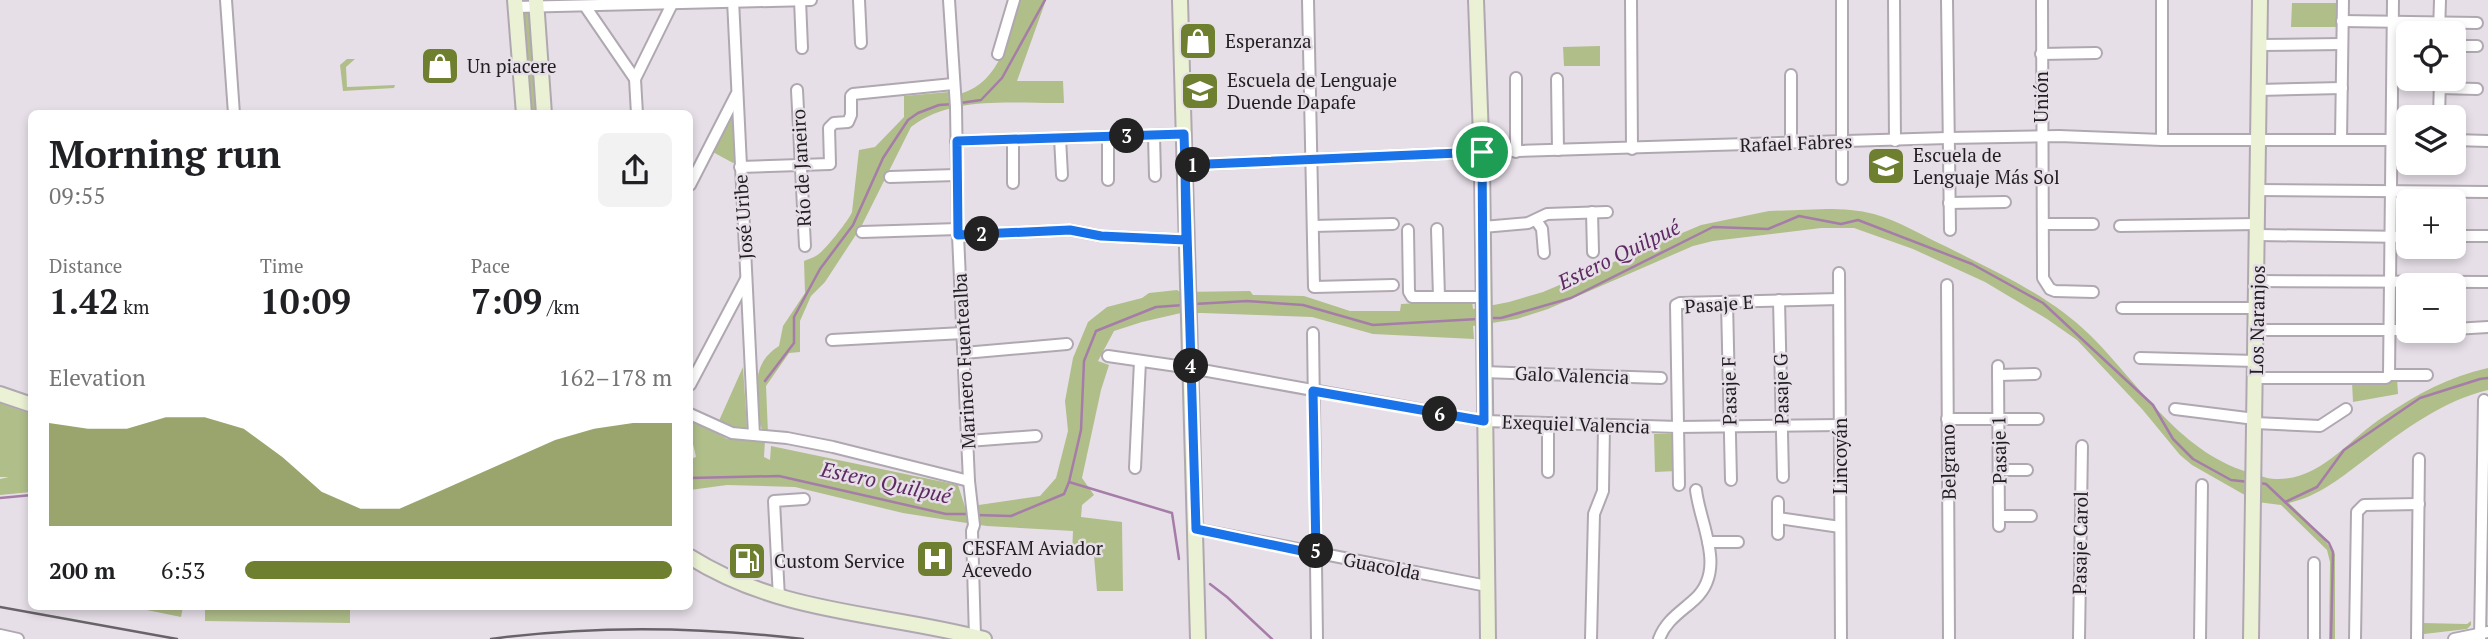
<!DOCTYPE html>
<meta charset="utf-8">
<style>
body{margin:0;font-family:"PT Serif",serif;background:#f2f2f2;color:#202124;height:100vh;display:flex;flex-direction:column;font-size:26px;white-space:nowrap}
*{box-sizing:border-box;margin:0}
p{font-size:23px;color:#757577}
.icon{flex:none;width:38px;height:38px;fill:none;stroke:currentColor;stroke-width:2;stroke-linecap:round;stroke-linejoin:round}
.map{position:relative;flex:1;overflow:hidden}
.sheet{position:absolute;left:28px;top:110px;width:665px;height:500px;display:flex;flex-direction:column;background:#fff;border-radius:10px;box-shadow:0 4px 10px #0003}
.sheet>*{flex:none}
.buttons{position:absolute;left:2396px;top:21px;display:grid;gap:14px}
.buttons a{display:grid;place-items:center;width:70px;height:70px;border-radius:10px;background:#fff;box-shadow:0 4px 10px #0003;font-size:35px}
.pin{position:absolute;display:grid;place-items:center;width:60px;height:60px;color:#fff;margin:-30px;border:4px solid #fff;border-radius:50%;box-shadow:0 2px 7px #0007}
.km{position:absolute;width:35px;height:35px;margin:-18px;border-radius:50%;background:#222;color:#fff;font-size:19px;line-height:35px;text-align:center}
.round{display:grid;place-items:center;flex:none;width:74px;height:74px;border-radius:10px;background:#f2f2f2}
.headline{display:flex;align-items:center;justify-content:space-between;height:119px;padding:0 21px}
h1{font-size:38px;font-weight:800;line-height:52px}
.figures{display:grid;grid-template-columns:repeat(3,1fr);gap:10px;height:119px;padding:7px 21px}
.figures div{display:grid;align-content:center}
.figures b{font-size:35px;font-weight:800}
.figures small{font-size:19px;font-weight:400}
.figures p{font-size:19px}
.chart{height:196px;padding:14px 21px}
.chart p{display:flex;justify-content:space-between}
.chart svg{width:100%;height:126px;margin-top:7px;fill:#6e7f2f;opacity:.7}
ul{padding:0 21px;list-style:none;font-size:23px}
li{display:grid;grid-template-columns:112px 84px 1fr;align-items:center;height:52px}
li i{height:18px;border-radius:9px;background:#6e7f2f}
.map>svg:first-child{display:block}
.green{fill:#b0be8a}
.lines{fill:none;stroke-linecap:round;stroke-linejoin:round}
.stream{stroke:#a57da8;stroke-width:2.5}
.street-casing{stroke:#b0a8b0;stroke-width:14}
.secondary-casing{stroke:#b0a8b0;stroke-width:18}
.street{stroke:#fff;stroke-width:10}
.secondary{stroke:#eaf1d4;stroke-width:14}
.rail{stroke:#686369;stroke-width:2.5}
.route-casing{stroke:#fff;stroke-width:14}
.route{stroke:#1a73e8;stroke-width:9}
.labels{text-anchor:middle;stroke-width:5;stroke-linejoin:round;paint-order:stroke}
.poi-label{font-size:19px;fill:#211e21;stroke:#e7dfe8;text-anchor:start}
.street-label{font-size:19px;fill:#211e21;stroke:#e7dfe8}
.water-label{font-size:21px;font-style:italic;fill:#5d2b62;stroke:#e7dfe8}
</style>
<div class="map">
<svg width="2488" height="639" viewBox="0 0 2488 639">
<rect width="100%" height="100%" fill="#e7dfe8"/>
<g class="green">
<path d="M1020 0H1046L1017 81H1063L1064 103C1013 104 953 95 911 127L861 227 825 282 811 296 800 321V352L789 353 766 386 768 433 762 429 759 423C758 392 749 365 779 346L783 326 805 293 804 261C809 259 816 257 820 253 827 247 849 220 852 212L859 150 875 147 904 117V96L949 92 952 96C1000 87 1007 41 1020 0Z"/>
<path d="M2292 3H2336V27H2291Z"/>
<path d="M527 11 532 15 538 114H528L522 16Z"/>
<path d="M1600 46V66H1564L1563 47Z"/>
<path d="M347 59H355L346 67 347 87 395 85 394 88 343 91 340 65Z"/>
<path d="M731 113H733L736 161 733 163 711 151Z"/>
<path d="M1827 209C1843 209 1859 210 1874 214 1899 221 1923 236 1947 247 1996 272 2051 296 2091 336 2141 386 2182 456 2255 474 2261 476 2268 479 2275 479 2320 481 2349 439 2383 417 2417 394 2448 377 2488 368V390C2442 401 2404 430 2367 458 2342 477 2319 496 2289 503L2320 534 2335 554V639H2329L2330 562 2327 550 2281 505 2257 502 2192 465 2180 455 2142 409 2077 340 2047 319 1985 282 1913 249 1854 228H1821L1713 241 1693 246 1548 309 1517 319 1473 326 1474 339 1373 334 1312 317 1202 313H1181L1142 322 1114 331 1098 361 1109 365 1101 390 1082 478 1094 495 1082 505 1081 517 1122 522 1123 591H1097L1094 556 1072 552 1073 531 987 526 960 522 903 513 795 487 727 485 690 490V459L696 457 690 431V418L727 439 765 440 764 457 770 460 771 446 958 485 965 507 1040 496 1056 478 1068 431 1065 401 1073 358 1088 322 1107 307 1142 298 1149 293 1177 290 1180 292 1250 291 1253 295 1304 296 1350 311H1400L1401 304 1472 300 1473 309 1509 302 1543 292 1701 225 1769 211Z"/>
<path d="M743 367 747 427C738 434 728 427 718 423Z"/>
<path d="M2397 378 2398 394 2353 402 2352 383Z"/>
<path d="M0 403 31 414V492L0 495V479L9 477H0Z"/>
<path d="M1654 434H1675L1676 471 1655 472Z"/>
<path d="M132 607H183L181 617Z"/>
<path d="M205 607H350V623L205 621Z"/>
<path d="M2471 621V625L2467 629 2424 634 2423 623 2467 624Z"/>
</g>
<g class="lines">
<g class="stream">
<path d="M960 103 981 100 1002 78 1045 0"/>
<path d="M1194 304 1247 301 1303 305 1373 325 1478 319"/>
<path d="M1488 318H1501L1571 298 1713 227 1768 229 1799 216 1841 224 1858 220 1972 264 2043 303 2153 405 2173 439 2193 459 2231 480 2249 482"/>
<path d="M765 381 794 343V317L820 269 853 225 883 158 908 120 918 113 939 105 954 104"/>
<path d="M690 478 779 476 946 514H968"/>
<path d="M1069 482 1172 513 1179 559"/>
<path d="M2260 483 2266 484 2285 502 2317 487 2344 450 2420 398 2480 379 2488 378"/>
<path d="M0 498 32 495"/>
<path d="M2285 502 2329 543 2333 552 2331 639"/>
<path d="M975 515 1011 516 1064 494 1069 482 1081 430 1084 361 1096 331 1156 307 1184 305"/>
<path d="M1210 584 1227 597 1272 639"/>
</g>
<defs>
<g id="street">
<path d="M226 0 234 114"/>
<path d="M733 0 754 435"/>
<path d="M800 0 802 48"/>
<path d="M859 0 861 43"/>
<path d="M949 0 956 107 958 235 969 481 974 525 972 531 975 637"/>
<path d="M1308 0 1314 287 1393 285"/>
<path d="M1631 0 1632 149"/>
<path d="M1842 0V179"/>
<path d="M1894 0 1895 141"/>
<path d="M1947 0 1950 230"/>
<path d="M2042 0 2043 278 2050 289 2055 291 2093 292"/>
<path d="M2162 0V140"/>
<path d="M585 6 635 79 637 114"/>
<path d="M516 7 811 0"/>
<path d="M2342 21 2477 23"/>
<path d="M2439 33 2440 0"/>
<path d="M2260 45 2342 44"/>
<path d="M2454 46H2477"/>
<path d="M998 54 1014 0"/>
<path d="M2041 54 2096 53"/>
<path d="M635 79 673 2 672 0"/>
<path d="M1557 79 1558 150"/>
<path d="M2440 88 2477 89"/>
<path d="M797 90 805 246"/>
<path d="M2259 90 2342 88"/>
<path d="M2439 117 2440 79"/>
<path d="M1154 135 1155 176"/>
<path d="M1108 137V180"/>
<path d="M1060 138 1062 175"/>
<path d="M1013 139V183"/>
<path d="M2341 140 2343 0"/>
<path d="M2454 140 2488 141"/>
<path d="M956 141 1184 134"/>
<path d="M1791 143V75"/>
<path d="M1516 152V78"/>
<path d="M1185 165 1482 152 1948 138 2059 136 2162 140H2408"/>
<path d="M740 167 830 164 829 128 834 123 848 122 851 115V96L853 94 953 84"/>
<path d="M890 177 956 175"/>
<path d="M690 185 736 95"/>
<path d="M2258 190 2488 192"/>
<path d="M1949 203 2005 202"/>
<path d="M1592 212 1593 252"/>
<path d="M1536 220 1542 229 1544 253"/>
<path d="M2043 224H2093"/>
<path d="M1313 226 1393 224"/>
<path d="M2120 226 2258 224"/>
<path d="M1483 227 1528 223 1547 214 1607 212"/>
<path d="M1437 229 1439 297"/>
<path d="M1408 230 1409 292 1412 297H1483"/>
<path d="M862 232 958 229"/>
<path d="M958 235 1070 230 1101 236 1187 240"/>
<path d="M2258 235 2408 237"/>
<path d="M2454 236H2488"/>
<path d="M1839 273 1841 639"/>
<path d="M2257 281 2488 282"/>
<path d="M1947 285 1949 639"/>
<path d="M1779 300 1783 477"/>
<path d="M1727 302 1731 480"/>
<path d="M2122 308H2257"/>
<path d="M2454 329 2488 327"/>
<path d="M2257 330H2408"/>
<path d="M1313 333 1317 639"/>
<path d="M832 340 963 333"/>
<path d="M964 353 1067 344"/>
<path d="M1108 356 1191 368 1484 421 1678 427 1840 425"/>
<path d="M2140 358 2256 361"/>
<path d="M1998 366 1999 526"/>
<path d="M1483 372 1661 378"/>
<path d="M1998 375 2035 374"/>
<path d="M2389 375H2427"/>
<path d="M2256 378H2386L2389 375 2393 0"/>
<path d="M690 385 746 279"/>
<path d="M2175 409 2255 419"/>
<path d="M690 414 732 433 787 438 833 447 969 481"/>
<path d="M1947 419H2038"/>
<path d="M2255 423 2320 426 2346 409"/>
<path d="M968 441 1036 436"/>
<path d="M1135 468 1140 361"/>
<path d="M1999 470H2027"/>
<path d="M1548 472V424"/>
<path d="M1679 485 1676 305 1680 303 1839 299"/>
<path d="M1999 516H2031"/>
<path d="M1778 518 1840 527"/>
<path d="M1196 529 1487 586"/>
<path d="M1778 534V502"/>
<path d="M1708 542H1738"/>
<path d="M779 598 774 501 804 499"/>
<path d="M0 635 18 639"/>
<path d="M1591 639 1594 514 1603 491 1604 425"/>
<path d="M1659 639C1666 620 1681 612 1695 599 1727 569 1700 525 1696 490"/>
<path d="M2079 639 2082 446"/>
<path d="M2200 639 2202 485"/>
<path d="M2314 639V563"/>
<path d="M2355 639 2357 512 2364 505 2419 504"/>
<path d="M2417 639 2419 459"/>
<path d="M2454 639 2488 632"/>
<path d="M2480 639 2484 400"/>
</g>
<g id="secondary">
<path d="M515 0 524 114"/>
<path d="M536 0 544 114"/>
<path d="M1180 0 1198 639"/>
<path d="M1476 0 1482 165 1488 639"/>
<path d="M0 394 32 405"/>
<path d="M690 557C783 615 881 612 984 639"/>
<path d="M2251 639 2260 0"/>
</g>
</defs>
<use href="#street" class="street-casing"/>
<use href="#secondary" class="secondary-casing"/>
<use href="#street" class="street"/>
<use href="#secondary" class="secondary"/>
<g class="rail">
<path d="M0 607 177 639"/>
<path d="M491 639C594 625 701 627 803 639"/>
</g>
</g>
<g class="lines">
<defs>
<path id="route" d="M1482 152 1185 165 1186 240 1101 236 1070 230 958 235 957 141 1184 134 1196 529 1316 554 1313 391 1484 421 1482 152"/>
</defs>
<use href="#route" class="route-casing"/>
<use href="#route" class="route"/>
</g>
<defs>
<symbol id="shop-square" viewBox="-11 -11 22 22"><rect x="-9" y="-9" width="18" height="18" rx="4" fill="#6e7f2f" stroke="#e7dfe8"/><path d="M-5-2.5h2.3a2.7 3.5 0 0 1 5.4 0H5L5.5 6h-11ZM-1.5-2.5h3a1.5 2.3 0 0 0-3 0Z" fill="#fff"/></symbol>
<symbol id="school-square" viewBox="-11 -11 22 22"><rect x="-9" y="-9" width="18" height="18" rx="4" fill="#6e7f2f" stroke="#e7dfe8"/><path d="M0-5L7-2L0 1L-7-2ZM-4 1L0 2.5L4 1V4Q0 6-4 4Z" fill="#fff"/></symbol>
<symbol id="hospital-square" viewBox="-11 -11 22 22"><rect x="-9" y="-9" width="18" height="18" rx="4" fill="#6e7f2f" stroke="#e7dfe8"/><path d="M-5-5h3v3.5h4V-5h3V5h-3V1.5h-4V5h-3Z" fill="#fff"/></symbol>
<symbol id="fuel-square" viewBox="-11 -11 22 22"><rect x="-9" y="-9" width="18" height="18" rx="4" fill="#6e7f2f" stroke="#e7dfe8"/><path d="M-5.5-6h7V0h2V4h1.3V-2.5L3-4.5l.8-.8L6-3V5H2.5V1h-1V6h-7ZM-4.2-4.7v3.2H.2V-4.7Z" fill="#fff"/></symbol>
</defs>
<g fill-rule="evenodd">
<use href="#shop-square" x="1176" y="19" width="44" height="44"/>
<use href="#shop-square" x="418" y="44" width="44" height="44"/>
<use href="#school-square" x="1178" y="69" width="44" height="44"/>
<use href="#school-square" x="1864" y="144" width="44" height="44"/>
<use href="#hospital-square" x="913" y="537" width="44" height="44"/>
<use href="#fuel-square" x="725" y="539" width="44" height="44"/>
</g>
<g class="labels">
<g class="poi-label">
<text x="1225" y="48">Esperanza</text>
<text x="467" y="73">Un piacere</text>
<text x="1227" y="87">Escuela de Lenguaje<tspan x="1227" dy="22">Duende Dapafe</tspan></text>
<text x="1913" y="162">Escuela de<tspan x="1913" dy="22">Lenguaje Más Sol</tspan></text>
<text x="962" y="555">CESFAM Aviador<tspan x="962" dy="22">Acevedo</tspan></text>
<text x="774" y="568">Custom Service</text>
</g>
<g class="street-label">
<text transform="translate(2041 97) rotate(-90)" y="7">Unión</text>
<text transform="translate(1796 143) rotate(-2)" y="7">Rafael Fabres</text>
<text transform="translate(801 168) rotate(-93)" y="7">Río de Janeiro</text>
<text transform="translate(743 217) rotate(-94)" y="7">José Uribe</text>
<text transform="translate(1719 304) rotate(-4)" y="7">Pasaje E</text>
<text transform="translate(2257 320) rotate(-89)" y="7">Los Naranjos</text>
<text transform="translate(964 361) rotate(-93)" y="7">Marinero Fuentealba</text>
<text transform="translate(1572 375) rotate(2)" y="7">Galo Valencia</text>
<text transform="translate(1781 389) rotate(-91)" y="7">Pasaje G</text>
<text transform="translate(1729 391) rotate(-91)" y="7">Pasaje F</text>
<text transform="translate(1576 424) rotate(2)" y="7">Exequiel Valencia</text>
<text transform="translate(1999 450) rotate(-91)" y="7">Pasaje 1</text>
<text transform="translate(1840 456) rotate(-90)" y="7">Lincoyán</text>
<text transform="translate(1948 462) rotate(-91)" y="7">Belgrano</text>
<text transform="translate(2080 543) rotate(-89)" y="7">Pasaje Carol</text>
<text transform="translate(1382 566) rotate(11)" y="7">Guacolda</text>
</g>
<g class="water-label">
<text transform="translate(1619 255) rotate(-26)" y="7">Estero Quilpué</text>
<text transform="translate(886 483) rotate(12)" y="7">Estero Quilpué</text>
</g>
</g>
</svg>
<div class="buttons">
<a><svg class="icon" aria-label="locate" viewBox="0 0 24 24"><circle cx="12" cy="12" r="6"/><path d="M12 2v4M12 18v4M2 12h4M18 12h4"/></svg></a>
<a><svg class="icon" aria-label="layers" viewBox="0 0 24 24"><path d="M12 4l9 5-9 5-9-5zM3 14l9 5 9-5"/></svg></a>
<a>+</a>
<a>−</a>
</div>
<div class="pin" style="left:1482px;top:152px;background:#1e9e55"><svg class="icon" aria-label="arrive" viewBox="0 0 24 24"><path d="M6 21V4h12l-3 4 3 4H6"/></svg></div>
<b class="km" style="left:1193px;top:165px">1</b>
<b class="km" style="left:982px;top:234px">2</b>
<b class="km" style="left:1127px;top:136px">3</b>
<b class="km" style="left:1191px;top:366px">4</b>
<b class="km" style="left:1316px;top:551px">5</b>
<b class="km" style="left:1440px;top:414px">6</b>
<section class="sheet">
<div class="headline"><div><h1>Morning run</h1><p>09:55</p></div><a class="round"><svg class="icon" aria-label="share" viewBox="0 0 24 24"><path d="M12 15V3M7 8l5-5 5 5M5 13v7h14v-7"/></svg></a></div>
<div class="figures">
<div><p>Distance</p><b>1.42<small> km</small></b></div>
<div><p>Time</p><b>10:09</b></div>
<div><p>Pace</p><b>7:09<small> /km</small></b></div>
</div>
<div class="chart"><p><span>Elevation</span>162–178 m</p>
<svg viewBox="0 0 160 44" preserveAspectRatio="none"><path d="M0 44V8L10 10L20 10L30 6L40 6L50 10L60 20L70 32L80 38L90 38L100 32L110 26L120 20L130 14L140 10L150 8L160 8V44z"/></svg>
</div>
<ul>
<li><b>200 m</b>6:53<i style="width:100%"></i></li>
</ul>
</section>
</div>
